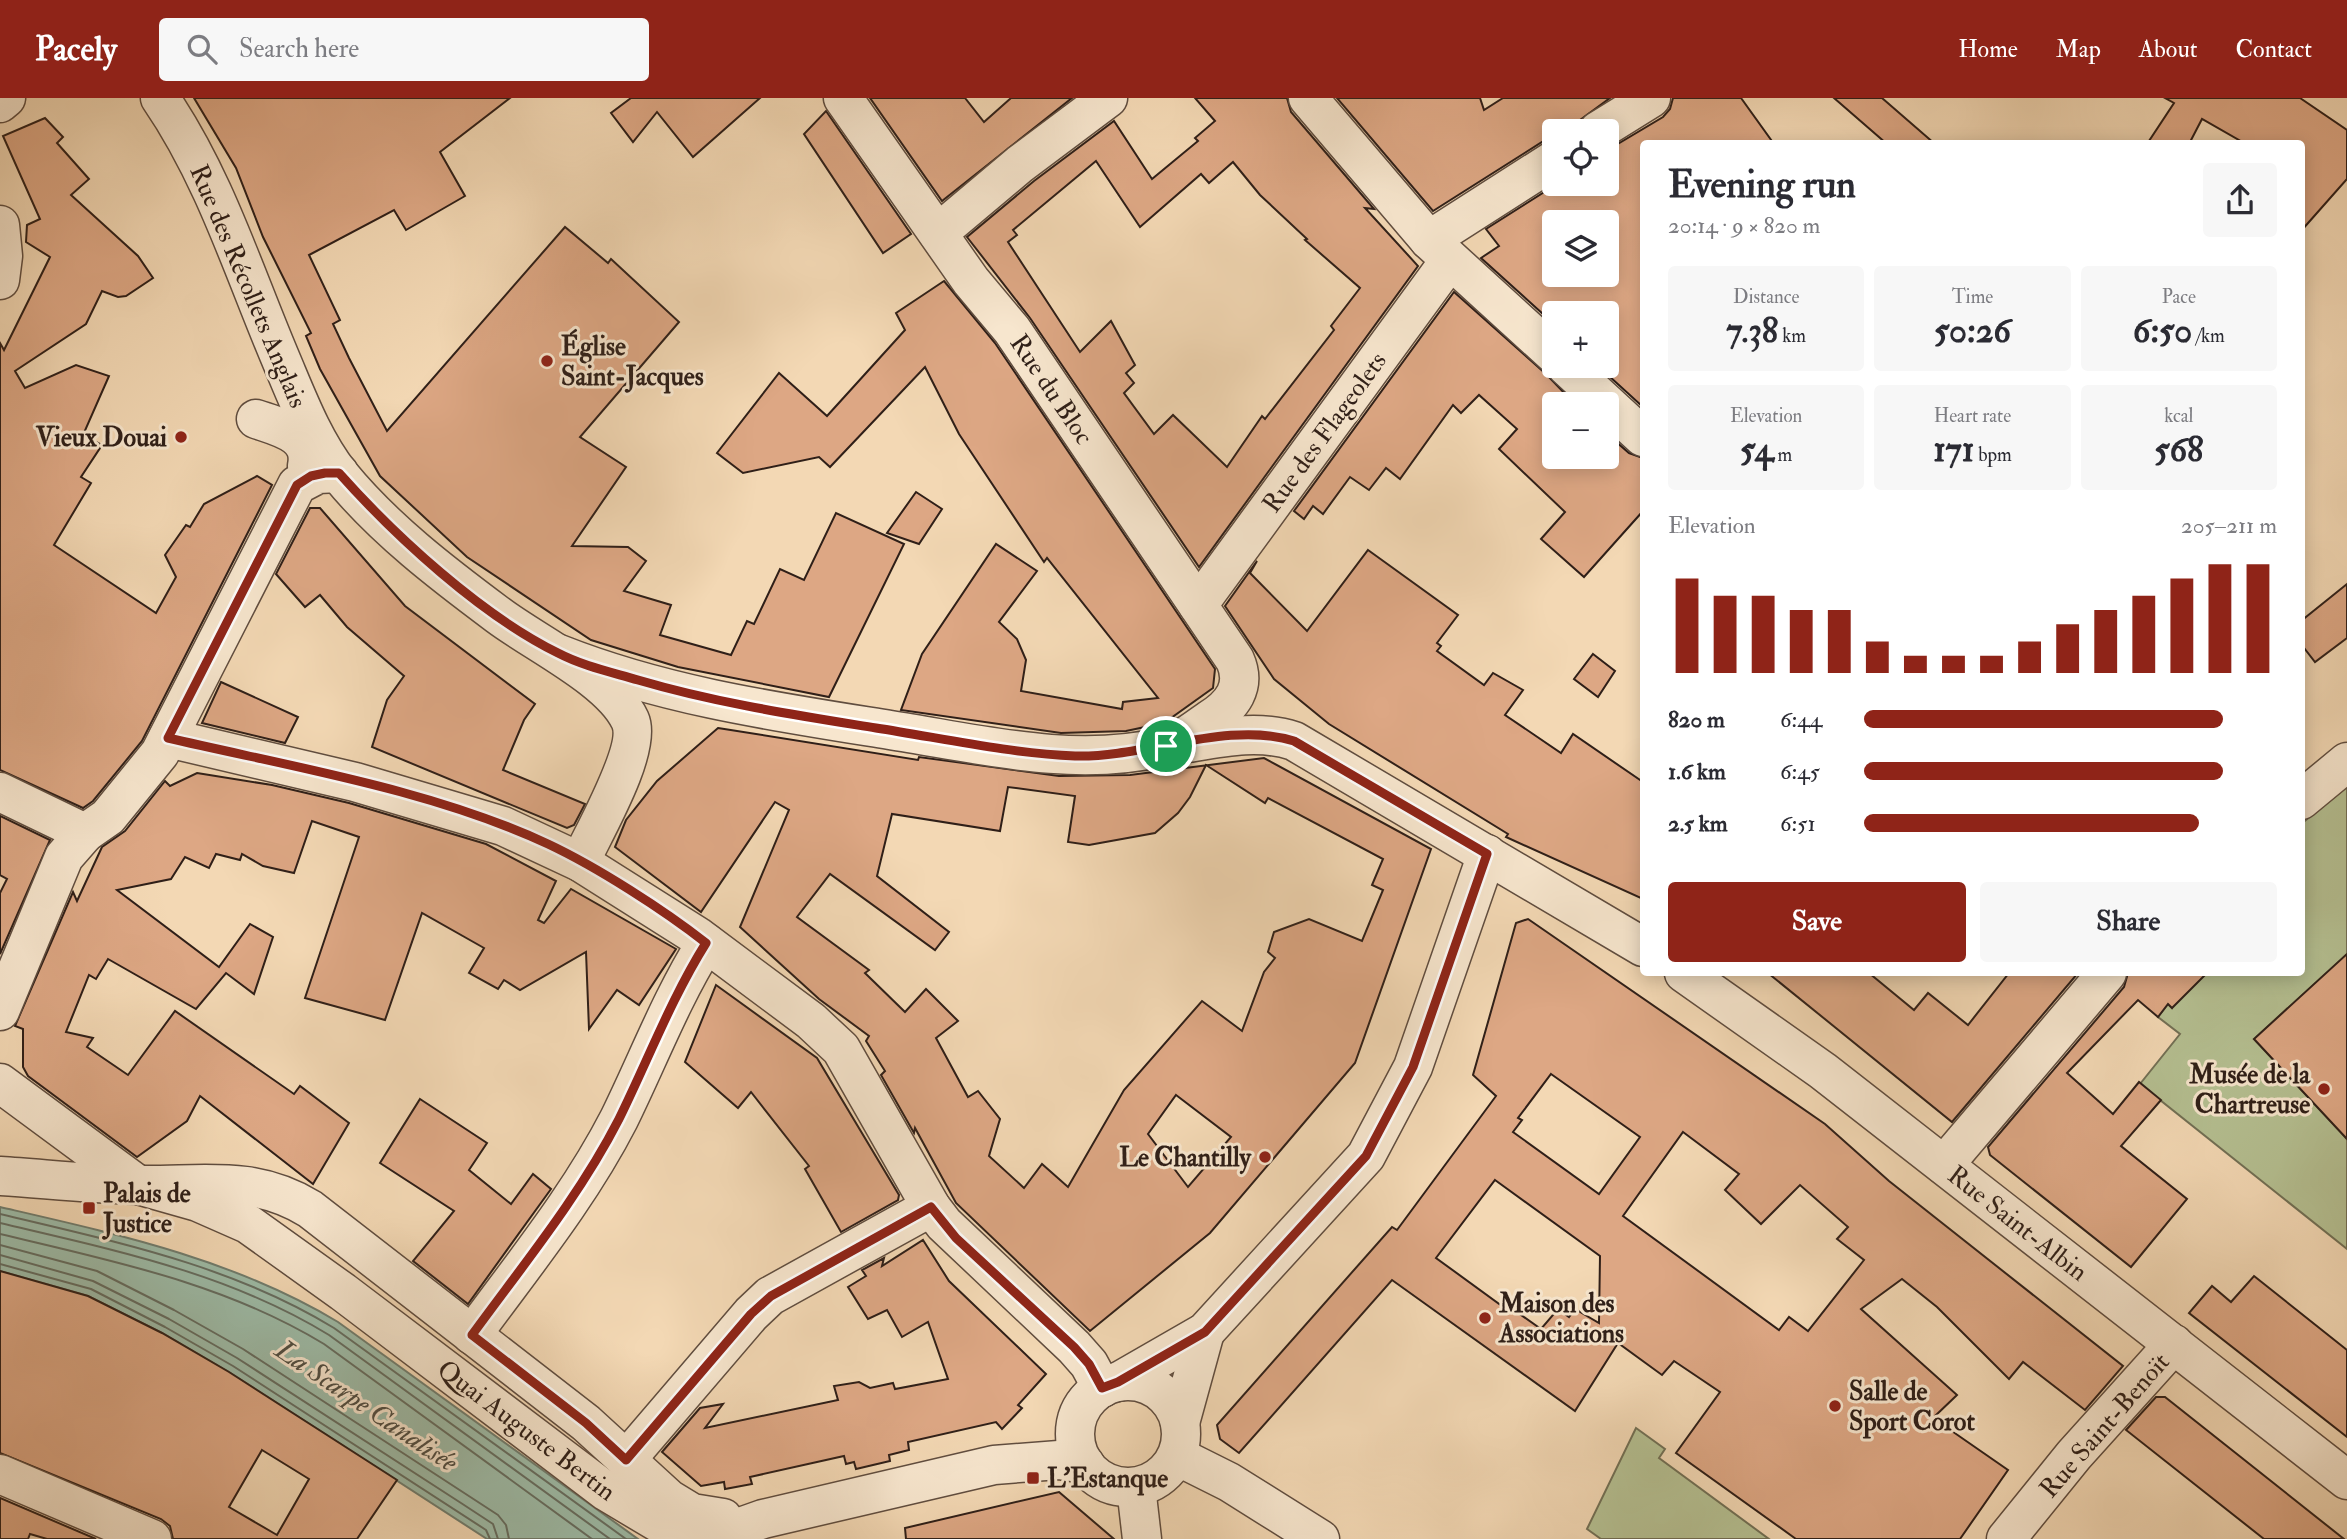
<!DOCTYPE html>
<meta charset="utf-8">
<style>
body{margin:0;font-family:"IM FELL Double Pica",serif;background:#f7f7f7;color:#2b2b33;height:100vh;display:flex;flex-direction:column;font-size:26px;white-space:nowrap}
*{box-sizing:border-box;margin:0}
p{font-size:23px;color:#7c7c81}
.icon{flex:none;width:38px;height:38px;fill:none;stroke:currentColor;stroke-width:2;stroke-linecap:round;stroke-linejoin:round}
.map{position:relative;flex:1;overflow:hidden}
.sheet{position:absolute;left:1640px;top:42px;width:665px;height:836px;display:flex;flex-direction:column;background:#fff;border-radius:7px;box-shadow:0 4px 18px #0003}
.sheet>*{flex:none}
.controls{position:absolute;left:1542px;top:21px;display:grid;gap:14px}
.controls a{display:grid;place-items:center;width:77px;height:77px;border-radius:7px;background:#fff;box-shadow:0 4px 18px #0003;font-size:35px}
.pin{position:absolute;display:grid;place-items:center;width:60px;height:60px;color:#fff;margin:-30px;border:4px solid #fff;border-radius:50%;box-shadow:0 2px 7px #0007}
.round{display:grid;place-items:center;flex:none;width:74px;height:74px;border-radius:7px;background:#f7f7f7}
.headline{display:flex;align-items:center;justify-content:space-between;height:119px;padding:0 28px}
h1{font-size:38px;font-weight:700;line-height:52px}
.figures{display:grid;grid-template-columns:repeat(3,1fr);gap:10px;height:119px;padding:7px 28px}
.figures div{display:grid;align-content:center;border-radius:7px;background:#f7f7f7;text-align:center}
.figures b{font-size:35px;font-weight:700}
.figures small{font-size:19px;font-weight:400}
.figures p{font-size:19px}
.chart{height:196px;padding:14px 28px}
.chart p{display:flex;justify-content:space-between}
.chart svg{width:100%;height:126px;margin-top:7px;stroke:#8f2418;stroke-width:6}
.primary-button{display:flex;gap:14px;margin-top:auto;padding:14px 28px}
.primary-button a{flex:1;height:80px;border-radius:7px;background:#8f2418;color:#fff;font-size:28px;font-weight:700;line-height:80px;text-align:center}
.primary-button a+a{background:#f7f7f7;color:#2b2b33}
ul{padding:0 28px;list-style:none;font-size:23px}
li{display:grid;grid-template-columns:112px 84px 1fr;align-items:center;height:52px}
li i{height:18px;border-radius:9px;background:#8f2418}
header{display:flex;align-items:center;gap:42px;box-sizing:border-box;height:98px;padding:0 35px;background:#8f2418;color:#fff}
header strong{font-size:33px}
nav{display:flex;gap:38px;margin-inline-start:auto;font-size:24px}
.search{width:490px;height:63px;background:#f7f7f7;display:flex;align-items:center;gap:18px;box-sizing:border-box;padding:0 24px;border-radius:7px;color:#7c7c81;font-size:26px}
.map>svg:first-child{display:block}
.green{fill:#b5c092;stroke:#727055;stroke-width:2}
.water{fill:#9dbba7;stroke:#717d6e;stroke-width:2}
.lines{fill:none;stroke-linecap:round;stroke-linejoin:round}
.shore{stroke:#666d60;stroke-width:2}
.building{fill:#dda784;stroke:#2f1f18;stroke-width:2;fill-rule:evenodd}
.minor-casing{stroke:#604d3f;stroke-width:41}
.minor{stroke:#f7e6ce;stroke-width:38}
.route-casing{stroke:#fff;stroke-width:14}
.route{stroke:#8f2418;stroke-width:9}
.poi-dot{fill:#8f2418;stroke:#f7e6ce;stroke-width:2.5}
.labels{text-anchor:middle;stroke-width:6;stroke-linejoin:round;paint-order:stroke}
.street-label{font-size:26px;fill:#2f1f18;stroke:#f7e6ce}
.poi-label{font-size:26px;font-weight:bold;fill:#2f1f18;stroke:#f7e6ce;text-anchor:start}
.water-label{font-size:28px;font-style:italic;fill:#504e43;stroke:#f7e6ce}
</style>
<header>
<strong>Pacely</strong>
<div class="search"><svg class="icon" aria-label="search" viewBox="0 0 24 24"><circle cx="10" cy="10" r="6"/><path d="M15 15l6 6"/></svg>Search here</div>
<nav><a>Home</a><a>Map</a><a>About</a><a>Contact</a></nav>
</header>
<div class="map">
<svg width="2347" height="1441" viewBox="0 0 2347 1441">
<rect width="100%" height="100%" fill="#f3d8b4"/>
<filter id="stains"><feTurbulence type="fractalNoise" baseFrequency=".00286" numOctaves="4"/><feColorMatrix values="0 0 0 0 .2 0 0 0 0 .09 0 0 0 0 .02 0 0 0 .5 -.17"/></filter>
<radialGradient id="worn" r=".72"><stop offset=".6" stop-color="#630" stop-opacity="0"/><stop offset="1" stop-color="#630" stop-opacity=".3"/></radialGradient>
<g class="green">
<path d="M2347 689V856L2254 941 2347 1041V1151L2140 986 2180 936 2158 919 2168 906 2172 910 2185 875H2301V726Z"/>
<path d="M1636 1330 1665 1351 1659 1360 1769 1441H1601L1587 1431Z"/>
</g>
<path class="water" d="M0 1109C117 1136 233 1161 338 1224L638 1441H487L229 1274 162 1235 88 1198 0 1173Z"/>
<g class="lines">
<g class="shore">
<path d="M0 1116C116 1144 231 1167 334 1230L626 1441"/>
<path d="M0 1125C114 1152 228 1175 329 1237L610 1441"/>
<path d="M0 1136C112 1163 224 1185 324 1246L592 1441"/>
<path d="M0 1147 97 1173 174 1212 243 1251 498 1417 506 1427 509 1441"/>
<path d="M0 1157 93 1183 169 1221 237 1260 461 1405 493 1426 498 1441"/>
<path d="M0 1166 91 1191 165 1229 233 1268 486 1432 490 1441"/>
</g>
</g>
<g class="building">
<path d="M194 0H510L440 54 465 98 406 132 394 112 309 157 340 222 333 226 349 260 387 333 565 129 608 165 611 161 679 224 580 339 626 369 572 448 628 449 646 463 624 493 671 507 660 537 731 557 747 523 754 526 780 471 804 482 836 415 904 446 829 599 678 569 591 542 467 459 380 378 320 271 306 238 311 235 263 139 236 70Z"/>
<path d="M631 0H760L693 59 657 14 633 44 611 15Z"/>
<path d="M870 0H965L984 24 1011 0H1072L942 103Z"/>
<path d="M1195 0H1287L1291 14 1374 111 1365 110 1418 168 1199 469 1030 220 967 139 1034 83 1114 23 1152 81 1198 43 1195 40 1215 23ZM1096 63 1140 129 1201 76 1209 85 1233 64 1260 97 1307 141 1305 142 1360 190 1331 228 1334 232 1265 321 1262 318 1227 369 1173 317 1154 336 1124 295 1134 285 1126 275 1135 267 1111 223 1080 254 1008 144 1017 137 1013 132Z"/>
<path d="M1337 0H1480L1484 12 1503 0H1610L1565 33H1554V40L1542 44 1433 113Z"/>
<path d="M1673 0H1741L1774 46H1643V309L1598 268H1606V215H1554V226L1481 160 1499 148 1486 131 1557 86H1606V53L1663 19 1670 11ZM1554 124H1606V177H1554Z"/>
<path d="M1834 0H1882L1935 46H1887Z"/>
<path d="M2165 0H2300L2347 32V81L2301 133V46H2246L2202 21 2189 46H2147L2174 5Z"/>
<path d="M826 13 911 136 883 155 804 36Z"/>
<path d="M45 20 63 39 57 45 89 81 71 97 138 158 153 180 126 198 118 199 102 193 86 226 15 273 25 290 76 267 109 278 83 337 102 347 81 379 91 385 54 447 156 515 176 479 165 457 186 427 190 429 204 406 257 378 272 387 142 643 93 703 83 710 0 672V245L4 252 50 159 26 144 27 127 40 121 3 38Z"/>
<path d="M944 183 995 245 1215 571 1213 590 1164 625 1126 633 1061 635 901 612 922 556 996 446 1037 473 999 524 1017 541 1026 562 1021 593 1122 611 1123 604 1158 600 1047 460 1044 464 959 336 925 269 830 369 819 359 743 375 717 355 779 275 827 318 905 232 896 215Z"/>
<path d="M1454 194 1546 276 1575 306H1554V359H1606V335L1629 355 1643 360V413L1584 479 1541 441 1565 414 1499 351 1517 331 1479 297 1461 315 1453 307 1400 381 1386 370 1369 392 1350 379 1323 416 1313 408 1304 421 1294 413Z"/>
<path d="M916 394 942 411 919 446 887 435Z"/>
<path d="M310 410H320L405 508 535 606 524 622 503 672 585 706 574 727 567 730 372 649 387 602 404 578 347 529 320 497 305 509 276 476Z"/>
<path d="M1368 452 1458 517 1437 545 1441 548 1437 553 1484 587 1493 575 1523 592 1505 617 1561 655 1573 636 1643 684V801L1506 739 1508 736 1329 626 1274 581 1225 508 1257 463 1250 475 1307 533Z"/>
<path d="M2347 486V540L2315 564 2301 546V523Z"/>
<path d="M1593 556 1615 573 1598 599 1574 581Z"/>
<path d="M221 584 298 619 285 645 202 625Z"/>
<path d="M718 630 918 662 919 659 1059 678 1130 677 1264 660 1431 751 1355 965 1210 1135 1090 1233 956 1105 915 1030 914 1035 881 977 885 973 866 943 869 938 819 901 740 829 789 712 775 704 701 814 615 749 626 722 657 683ZM1206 667 1265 705 1268 700 1383 761 1372 787 1383 792 1362 843 1309 821 1274 834 1268 854 1275 860 1264 874 1242 933 1202 903 1124 992 1068 1089 1042 1066 1024 1090 989 1058 1000 1021 978 993 968 999 936 940 958 923 926 891 905 914 865 875 869 872 797 819 830 776 935 852 949 834 877 778 892 716 1000 733 1008 689 1075 698 1068 744 1089 747 1155 735 1178 715 1190 699ZM1176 997 1231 1039 1188 1089 1148 1036Z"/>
<path d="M197 675 272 687 349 705 486 746 556 783 538 822 544 825 571 791 676 851 639 907 617 892 589 931 586 854 520 892 504 882 498 891 469 875 484 850 422 815 385 922 305 900 359 739 312 723 294 775 263 768 242 756 240 762 216 756 209 770 185 759 171 781 117 792 219 869 250 826 273 839 254 896 226 875 196 911 108 861 96 881 89 877 66 934 93 940 87 949 128 977 175 913 294 996 300 988 349 1025 313 1086 200 998 187 1023 137 1059 28 978 23 969V931L15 928 73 794 77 803 102 749 125 733 165 683 170 688Z"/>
<path d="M0 718 50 742 0 856V795L7 781 0 777Z"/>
<path d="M1528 821 1825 1026 1889 1083 2123 1268 2085 1312 2023 1264 2009 1281 1937 1209 1902 1181 1861 1211 1957 1297 1933 1320 2008 1372 1960 1441H1796L1676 1355 1720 1294 1674 1263 1662 1277 1618 1245 1575 1313 1392 1182 1239 1355 1220 1341 1217 1327 1392 1129 1397 1132 1496 998 1473 977 1516 825ZM1551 976 1640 1039 1599 1096 1513 1034 1522 1022 1518 1020ZM1683 1034 1739 1076 1725 1092 1761 1126 1800 1087 1848 1129 1837 1141 1864 1162 1808 1233 1789 1219 1779 1232 1623 1118ZM1495 1082 1600 1158 1599 1225 1575 1211 1569 1219 1558 1211 1541 1231 1504 1205 1502 1208 1436 1160Z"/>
<path d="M2347 856V1041L2254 941Z"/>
<path d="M1768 875H1869L1914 912 1928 895 1968 927 2009 875H2078L1952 1024Z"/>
<path d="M2128 875H2207L2172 910 2168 906 2158 919 2138 902 2067 975 2113 1016 2139 984 2161 1002 2121 1048 2187 1101 2131 1169 1990 1057 1988 1049 2124 889Z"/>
<path d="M716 887 817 960 899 1097 898 1102 841 1134 805 1071 809 1068 751 994 738 1010 685 964Z"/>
<path d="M420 1001 487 1045 469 1072 511 1106 533 1076 551 1091 468 1206 413 1163 454 1113 380 1065Z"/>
<path d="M923 1142 949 1183 1046 1276 1018 1307 1022 1310 1002 1331 996 1324 908 1344 909 1352 889 1357 890 1363 856 1371 854 1364 846 1366 844 1358 750 1379 752 1386 725 1391 724 1384 701 1388 662 1354 700 1310 723 1306 705 1330 838 1302 834 1288 859 1284 870 1290 893 1285 895 1291 948 1281 928 1224 902 1239 887 1212 868 1221 848 1189 866 1178 862 1172 884 1160 882 1168Z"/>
<path d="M0 1173 88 1198 162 1235 229 1274 397 1382 357 1441H173L170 1428 161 1421 0 1355ZM262 1352 309 1381 277 1437 229 1409Z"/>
<path d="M2254 1178 2347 1252V1339L2189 1215 2212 1188 2231 1204Z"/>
<path d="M2156 1299H2165L2344 1441H2264L2126 1332Z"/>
<path d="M1059 1394 1114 1441H906L905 1430Z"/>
<path d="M0 1400 96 1441H47L30 1436 28 1441H0Z"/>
</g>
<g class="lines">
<defs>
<g id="minor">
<path d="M160 0C215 80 244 175 282 264 298 302 314 344 340 377 384 431 443 476 498 517 535 545 611 581 630 622 643 650 594 734 580 764"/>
<path d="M1308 0 1429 142 1554 256"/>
<path d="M0 5 6 0"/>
<path d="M1598 33 1651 0"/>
<path d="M0 127 3 158 0 182"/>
<path d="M938 135 1020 66 1108 0"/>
<path d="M1429 142 1554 62"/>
<path d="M1566 268 1643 339"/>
<path d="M256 321C279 329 313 336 307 368"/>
<path d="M1198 507 1450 162"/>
<path d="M559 556C665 598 777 614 890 632 980 646 1072 670 1163 649 1179 645 1196 631 1209 622 1232 608 1247 589 1235 562L1012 232 971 183 843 0"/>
<path d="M168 640 355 684 503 728 580 764 697 838 811 923 841 951 931 1109 944 1126 1074 1249 1089 1266 1102 1290"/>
<path d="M1182 646C1219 640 1257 631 1294 643L1643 849"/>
<path d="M0 694 85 735"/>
<path d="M2301 702 2347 664"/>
<path d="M1684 875 1823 973 2347 1382"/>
<path d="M0 913 64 759 85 735 108 719 160 655 297 387 318 376 339 375"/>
<path d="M0 985 138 1087 198 1104 248 1126 343 1194 607 1394 676 1435 715 1438 763 1421 994 1367 1059 1362 1085 1366"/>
<path d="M1944 1067 2107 875"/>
<path d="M0 1078C46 1081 92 1086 139 1087 202 1088 253 1076 310 1111L586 1325 669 1401 692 1415 723 1420"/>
<path d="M472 1237C523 1167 579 1099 619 1021 648 962 671 901 706 845"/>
<circle cx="1128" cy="1336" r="53"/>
<path d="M1118 1284 1205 1234 1366 1058 1413 969 1487 756"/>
<path d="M1180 1325 1205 1234"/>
<path d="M1177 1358 1229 1384 1320 1441"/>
<path d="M626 1362 751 1216 770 1198 931 1109"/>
<path d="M0 1376 152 1441"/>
<path d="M1136 1389 1142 1441"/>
<path d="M2006 1441 2074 1357 2174 1246"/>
</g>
</defs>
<use href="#minor" class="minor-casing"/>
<use href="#minor" class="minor"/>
</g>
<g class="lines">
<defs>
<path id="route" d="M325 375H339C396 439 481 517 558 555 583 568 611 574 638 582 716 605 796 617 876 630 941 640 1008 655 1075 658 1144 660 1228 622 1294 643L1487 756 1413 969 1366 1058 1205 1234 1118 1284 1102 1290 1089 1266 1074 1249 956 1140 931 1109 771 1198 751 1216 626 1362 586 1325 472 1237C523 1167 579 1099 619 1021 648 962 671 901 706 845 664 812 597 769 548 746 432 692 293 669 168 640L297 387 311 378Z"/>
</defs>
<use href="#route" class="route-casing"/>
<use href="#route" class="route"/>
</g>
<g class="poi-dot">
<circle cx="547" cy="263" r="7"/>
<circle cx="181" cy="339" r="7"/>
<circle cx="2324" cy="991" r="7"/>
<circle cx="1265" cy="1059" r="7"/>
<rect x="82" y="1103" width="14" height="14" rx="3.5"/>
<circle cx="1485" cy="1220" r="7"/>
<circle cx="1835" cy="1308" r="7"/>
<rect x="1026" y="1373" width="14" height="14" rx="3.5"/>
</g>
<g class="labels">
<g class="street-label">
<text transform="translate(249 188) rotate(67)" y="9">Rue des Récollets Anglais</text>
<text transform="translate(1052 291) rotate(56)" y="9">Rue du Bloc</text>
<text transform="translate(1324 334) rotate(-54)" y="9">Rue des Flageolets</text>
<text transform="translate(2018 1125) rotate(38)" y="9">Rue Saint-Albin</text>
<text transform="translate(2104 1327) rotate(-49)" y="9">Rue Saint-Benoït</text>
<text transform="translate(527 1332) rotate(37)" y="9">Quai Auguste Bertin</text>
</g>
<g class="poi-label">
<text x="561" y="257">Église<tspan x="561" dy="30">Saint-Jacques</tspan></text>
<text x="167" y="348" text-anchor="end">Vieux Douai</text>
<text x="2310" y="985" text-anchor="end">Musée de la<tspan x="2310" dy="30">Chartreuse</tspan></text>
<text x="1251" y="1068" text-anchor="end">Le Chantilly</text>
<text x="103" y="1104">Palais de<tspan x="103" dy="30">Justice</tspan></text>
<text x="1499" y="1214">Maison des<tspan x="1499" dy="30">Associations</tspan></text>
<text x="1849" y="1302">Salle de<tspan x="1849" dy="30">Sport Corot</tspan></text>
<text x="1047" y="1389">L'Estanque</text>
</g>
<g class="water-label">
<text transform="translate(367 1307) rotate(34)" y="10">La Scarpe Canalisée</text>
</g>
</g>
<rect width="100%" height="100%" filter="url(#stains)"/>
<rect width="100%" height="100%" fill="url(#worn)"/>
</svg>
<div class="controls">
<a><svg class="icon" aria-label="locate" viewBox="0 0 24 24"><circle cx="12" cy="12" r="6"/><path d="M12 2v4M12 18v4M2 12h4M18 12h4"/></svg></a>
<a><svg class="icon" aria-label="layers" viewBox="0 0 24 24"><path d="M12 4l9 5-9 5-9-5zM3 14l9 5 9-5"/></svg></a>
<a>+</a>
<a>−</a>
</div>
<div class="pin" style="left:1166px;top:648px;background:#1e9e55"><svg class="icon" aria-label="arrive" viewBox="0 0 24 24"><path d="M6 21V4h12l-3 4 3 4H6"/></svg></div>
<section class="sheet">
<div class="headline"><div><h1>Evening run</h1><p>20:14 · 9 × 820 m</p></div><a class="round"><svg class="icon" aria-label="share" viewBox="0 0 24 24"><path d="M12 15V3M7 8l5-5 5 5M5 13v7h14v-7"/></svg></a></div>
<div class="figures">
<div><p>Distance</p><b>7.38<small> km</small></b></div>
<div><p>Time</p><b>50:26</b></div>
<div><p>Pace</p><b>6:50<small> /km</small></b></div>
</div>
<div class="figures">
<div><p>Elevation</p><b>54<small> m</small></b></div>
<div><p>Heart rate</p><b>171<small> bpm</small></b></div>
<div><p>kcal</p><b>568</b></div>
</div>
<div class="chart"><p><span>Elevation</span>205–211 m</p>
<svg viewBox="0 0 160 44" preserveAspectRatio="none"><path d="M5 44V11M15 44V17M25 44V17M35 44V22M45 44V22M55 44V33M65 44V38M75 44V38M85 44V38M95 44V33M105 44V27M115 44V22M125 44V17M135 44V11M145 44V6M155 44V6"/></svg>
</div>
<ul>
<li><b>820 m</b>6:44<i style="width:87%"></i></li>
<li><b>1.6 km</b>6:45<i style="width:87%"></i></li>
<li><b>2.5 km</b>6:51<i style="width:81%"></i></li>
</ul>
<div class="primary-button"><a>Save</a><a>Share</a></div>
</section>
</div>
